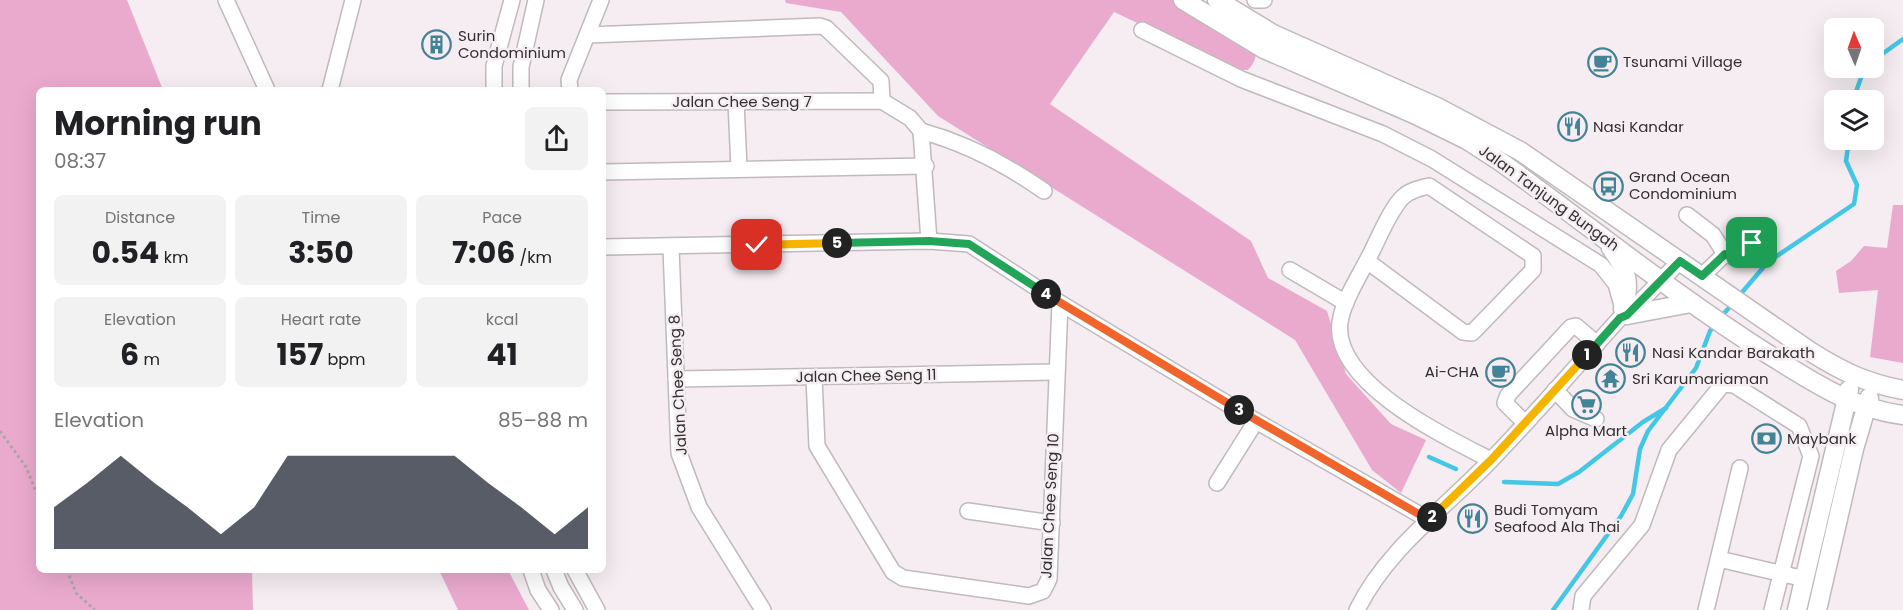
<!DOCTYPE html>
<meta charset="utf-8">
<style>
body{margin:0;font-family:Poppins,sans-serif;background:#f2f2f2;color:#202124;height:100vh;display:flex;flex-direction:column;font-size:22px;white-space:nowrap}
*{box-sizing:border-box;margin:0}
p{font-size:20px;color:#757577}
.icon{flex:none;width:33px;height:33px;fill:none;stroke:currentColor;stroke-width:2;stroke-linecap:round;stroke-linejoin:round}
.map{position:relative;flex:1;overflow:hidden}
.side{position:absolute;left:36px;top:87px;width:570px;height:486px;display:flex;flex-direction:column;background:#fff;border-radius:9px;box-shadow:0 6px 24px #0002}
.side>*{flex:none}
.needle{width:39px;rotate:358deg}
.tools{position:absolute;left:1824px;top:18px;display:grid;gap:12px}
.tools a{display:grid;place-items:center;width:60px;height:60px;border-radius:9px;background:#fff;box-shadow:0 6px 24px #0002;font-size:30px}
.pin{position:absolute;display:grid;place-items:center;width:51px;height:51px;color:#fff;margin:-26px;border-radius:12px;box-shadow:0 3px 9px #0006}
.km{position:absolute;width:30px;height:30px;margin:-15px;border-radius:50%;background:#222;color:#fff;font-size:16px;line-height:30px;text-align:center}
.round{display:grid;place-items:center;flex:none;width:63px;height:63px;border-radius:9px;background:#f2f2f2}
.head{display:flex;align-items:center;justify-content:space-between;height:102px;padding:0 18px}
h1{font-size:33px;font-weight:700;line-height:45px}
.figures{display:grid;grid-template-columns:repeat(3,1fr);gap:9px;height:102px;padding:6px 18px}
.figures div{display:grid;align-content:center;border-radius:9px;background:#f2f2f2;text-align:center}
.figures b{font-size:30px;font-weight:700}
.figures small{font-size:16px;font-weight:400}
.figures p{font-size:16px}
.chart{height:168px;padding:12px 18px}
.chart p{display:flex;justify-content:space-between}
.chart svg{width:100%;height:108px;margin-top:6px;fill:#111827;opacity:.7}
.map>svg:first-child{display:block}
.green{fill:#eaaace}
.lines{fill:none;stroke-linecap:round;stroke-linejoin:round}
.stream{stroke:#44c7e7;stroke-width:4.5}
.minor-casing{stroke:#c0b9bd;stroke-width:18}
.major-casing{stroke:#c0b9bd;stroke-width:21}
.path{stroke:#aca6a9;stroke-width:3;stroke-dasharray:3 3;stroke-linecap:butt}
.minor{stroke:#fff;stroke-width:15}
.major{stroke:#fff;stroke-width:18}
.split-1-casing{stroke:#fff;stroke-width:12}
.split-2-casing{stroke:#fff;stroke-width:12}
.split-3-casing{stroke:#fff;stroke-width:12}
.split-4-casing{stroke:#fff;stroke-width:12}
.split-5-casing{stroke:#fff;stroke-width:12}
.split-6-casing{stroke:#fff;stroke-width:12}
.split-1{stroke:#22a559;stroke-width:8}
.split-2{stroke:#f5b400;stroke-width:8}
.split-3{stroke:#f0652b;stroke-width:8}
.split-4{stroke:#f0652b;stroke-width:8}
.split-5{stroke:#22a559;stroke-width:8}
.split-6{stroke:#f5b400;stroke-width:8}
.labels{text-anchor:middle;stroke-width:5;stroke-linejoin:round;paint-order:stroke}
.poi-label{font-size:15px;fill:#322f30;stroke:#f5edf1;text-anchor:start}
.street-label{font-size:15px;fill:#322f30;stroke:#f5edf1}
</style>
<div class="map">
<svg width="1903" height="610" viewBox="0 0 1903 610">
<rect width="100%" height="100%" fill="#f5edf1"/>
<g class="green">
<path d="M0 0H127L163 90H39V570H252L253 610H0Z"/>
<path d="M785 0H1173L1255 48C1257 58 1254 63 1248 70H1237L1114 12 1050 104 1251 241 1268 278 1327 311 1346 374 1391 424 1426 440 1401 493 1372 470 1295 340 938 116 841 12 786 3Z"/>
<path d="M1893 205H1903V363L1870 357 1878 290 1839 293 1836 271 1851 261 1864 246 1887 248Z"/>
<path d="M439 570H508L529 610H458Z"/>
</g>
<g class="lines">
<g class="stream">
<path d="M1874 60 1903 39"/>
<path d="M1853 100 1862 75 1868 68"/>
<path d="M1738 297 1768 262 1854 204 1857 185 1846 161 1849 140"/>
<path d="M1721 317 1733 303"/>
<path d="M1429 457 1456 469"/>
<path d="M1504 482 1558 484 1579 472 1643 422 1666 408"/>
<path d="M1553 610 1621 516 1633 494 1640 449 1648 431 1696 368 1710 331 1716 324"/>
</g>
<defs>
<g id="minor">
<path d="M226 0 267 90"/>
<path d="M1255 0H1264"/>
<path d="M1142 30 1241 79 1383 134 1432 159 1601 265 1616 284 1623 309"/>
<path d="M588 35 820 26 826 28 881 81 882 101"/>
<path d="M330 90 353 0"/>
<path d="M494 90V66L512 0"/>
<path d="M521 90V67L536 0"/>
<path d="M570 90 569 80 601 0"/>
<path d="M603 102 882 101 910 118 921 131 929 241"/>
<path d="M736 102 739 168"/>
<path d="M921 131C965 143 1007 165 1044 191"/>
<path d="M603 172 926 166"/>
<path d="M1687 215 1713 235 1725 254"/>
<path d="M603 247 929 241 969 244 1060 303 1256 421 1429 520"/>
<path d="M671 248 679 453 699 507 763 610"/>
<path d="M1367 261 1463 332 1472 333 1533 270V256L1429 186C1420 188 1411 190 1404 196 1392 206 1379 237 1372 251 1362 272 1346 295 1341 317 1325 380 1447 438 1491 460"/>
<path d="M1290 270 1346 303"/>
<path d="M1702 276 1725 254 1734 257 1752 243"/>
<path d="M814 377 817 446 893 572 903 578 1029 596 1043 591 1049 579 1060 303"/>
<path d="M676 379 1056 372"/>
<path d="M1555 390 1573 409 1596 419"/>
<path d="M1525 423 1505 403 1508 395 1571 327 1576 326 1597 344"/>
<path d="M1217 483 1256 421"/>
<path d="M968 511 1052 523"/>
<path d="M1719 559 1805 579"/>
<path d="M531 570 538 590 551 610"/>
<path d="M554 570 561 587 575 610"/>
<path d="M575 570 597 610"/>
<path d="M1357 610C1386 550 1446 507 1491 460 1536 414 1577 365 1620 318L1627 315 1680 261"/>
<path d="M1581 610 1583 596 1642 525 1669 450 1723 384 1734 385 1799 426 1811 456 1772 610"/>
<path d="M1706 610 1740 468"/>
</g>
<g id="major">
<path d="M1183 0 1264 49 1414 114 1467 140 1501 162C1591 227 1677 297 1771 356 1813 382 1853 409 1903 415"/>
<path d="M1217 0 1273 34 1437 107 1520 151 1811 352C1843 372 1866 383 1903 390"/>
<path d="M1611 248C1627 270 1631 283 1623 309"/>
<path d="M1627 315 1691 303"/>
<path d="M1797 610 1849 390"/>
<path d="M1817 610 1854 449 1869 398"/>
</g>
</defs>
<use href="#minor" class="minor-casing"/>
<use href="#major" class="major-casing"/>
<g class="path">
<path d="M0 431 26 467 39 499"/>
<path d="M67 570 76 593 95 610"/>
</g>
<use href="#minor" class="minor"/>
<use href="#major" class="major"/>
</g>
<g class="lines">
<defs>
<path id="split-1" d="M1587 355 1620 318 1627 315 1680 261 1702 276 1725 254 1734 257 1752 243"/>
<path id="split-2" d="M1432 517 1491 460 1587 355"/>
<path id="split-3" d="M1239 410 1429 520 1432 517"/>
<path id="split-4" d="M1046 294 1239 410"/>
<path id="split-5" d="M837 243 929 241 969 244 1046 294"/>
<path id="split-6" d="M757 245 837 243"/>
</defs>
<use href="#split-1" class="split-1-casing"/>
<use href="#split-2" class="split-2-casing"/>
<use href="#split-3" class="split-3-casing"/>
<use href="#split-4" class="split-4-casing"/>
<use href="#split-5" class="split-5-casing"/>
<use href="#split-6" class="split-6-casing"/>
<use href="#split-1" class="split-1"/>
<use href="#split-2" class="split-2"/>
<use href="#split-3" class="split-3"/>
<use href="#split-4" class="split-4"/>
<use href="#split-5" class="split-5"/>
<use href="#split-6" class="split-6"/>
</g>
<defs>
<symbol id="building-ring" viewBox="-11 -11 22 22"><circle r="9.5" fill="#f5edf1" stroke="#428496" stroke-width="1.5"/><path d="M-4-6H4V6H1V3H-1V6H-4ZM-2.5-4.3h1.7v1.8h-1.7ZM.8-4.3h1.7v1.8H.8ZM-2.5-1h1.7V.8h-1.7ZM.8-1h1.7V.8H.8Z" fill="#428496"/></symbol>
<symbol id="cafe-ring" viewBox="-11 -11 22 22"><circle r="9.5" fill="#f5edf1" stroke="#428496" stroke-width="1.5"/><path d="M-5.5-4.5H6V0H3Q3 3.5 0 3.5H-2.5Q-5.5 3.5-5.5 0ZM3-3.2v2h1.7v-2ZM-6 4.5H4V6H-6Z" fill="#428496"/></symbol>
<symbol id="restaurant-ring" viewBox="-11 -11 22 22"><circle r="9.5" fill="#f5edf1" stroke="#428496" stroke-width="1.5"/><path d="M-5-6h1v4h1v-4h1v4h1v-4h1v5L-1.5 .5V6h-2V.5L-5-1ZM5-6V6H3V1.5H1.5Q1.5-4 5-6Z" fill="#428496"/></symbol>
<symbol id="bus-ring" viewBox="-11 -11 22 22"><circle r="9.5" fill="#f5edf1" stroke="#428496" stroke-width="1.5"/><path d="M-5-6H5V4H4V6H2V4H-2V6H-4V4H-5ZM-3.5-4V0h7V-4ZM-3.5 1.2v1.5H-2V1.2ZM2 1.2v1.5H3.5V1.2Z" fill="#428496"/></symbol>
<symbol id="temple-ring" viewBox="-11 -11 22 22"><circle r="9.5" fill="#f5edf1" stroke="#428496" stroke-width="1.5"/><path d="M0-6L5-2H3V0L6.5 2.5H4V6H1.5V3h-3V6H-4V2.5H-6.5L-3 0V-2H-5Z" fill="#428496"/></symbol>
<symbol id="supermarket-ring" viewBox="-11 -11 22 22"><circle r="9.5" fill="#f5edf1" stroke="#428496" stroke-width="1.5"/><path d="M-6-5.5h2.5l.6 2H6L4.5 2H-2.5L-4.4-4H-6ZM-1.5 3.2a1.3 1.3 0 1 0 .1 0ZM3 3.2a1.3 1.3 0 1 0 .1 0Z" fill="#428496"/></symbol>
<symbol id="bank-ring" viewBox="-11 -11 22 22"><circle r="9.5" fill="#f5edf1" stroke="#428496" stroke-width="1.5"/><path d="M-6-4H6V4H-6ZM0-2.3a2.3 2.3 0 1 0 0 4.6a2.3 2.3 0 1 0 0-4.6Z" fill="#428496"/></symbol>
</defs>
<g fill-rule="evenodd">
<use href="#building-ring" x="420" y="28" width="33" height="33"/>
<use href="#cafe-ring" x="1586" y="46" width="33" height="33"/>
<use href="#restaurant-ring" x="1556" y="110" width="33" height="33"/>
<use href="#bus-ring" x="1592" y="170" width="33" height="33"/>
<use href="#restaurant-ring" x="1614" y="336" width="33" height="33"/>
<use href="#cafe-ring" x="1484" y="356" width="33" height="33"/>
<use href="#temple-ring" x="1594" y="362" width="33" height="33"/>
<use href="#supermarket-ring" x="1570" y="388" width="33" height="33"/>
<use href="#bank-ring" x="1750" y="422" width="33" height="33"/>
<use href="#restaurant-ring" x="1456" y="502" width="33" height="33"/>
</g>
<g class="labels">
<g class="poi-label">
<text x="458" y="41">Surin<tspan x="458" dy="17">Condominium</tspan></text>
<text x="1623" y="67">Tsunami Village</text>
<text x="1593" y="132">Nasi Kandar</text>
<text x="1629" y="182">Grand Ocean<tspan x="1629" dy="17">Condominium</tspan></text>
<text x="1652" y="358">Nasi Kandar Barakath</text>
<text x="1479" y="377" text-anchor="end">Ai-CHA</text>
<text x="1632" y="384">Sri Karumariaman</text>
<text x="1586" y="436" text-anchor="middle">Alpha Mart</text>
<text x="1787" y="444">Maybank</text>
<text x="1494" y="515">Budi Tomyam<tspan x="1494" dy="17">Seafood Ala Thai</tspan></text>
</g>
<g class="street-label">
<text x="742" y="107">Jalan Chee Seng 7</text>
<text transform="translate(1549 198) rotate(36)" y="5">Jalan Tanjung Bungah</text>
<text transform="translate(866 376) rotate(-1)" y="5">Jalan Chee Seng 11</text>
<text transform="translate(678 385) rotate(-93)" y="5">Jalan Chee Seng 8</text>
<text transform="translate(1050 506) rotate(-87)" y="5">Jalan Chee Seng 10</text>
</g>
</g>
</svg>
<div class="tools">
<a><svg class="needle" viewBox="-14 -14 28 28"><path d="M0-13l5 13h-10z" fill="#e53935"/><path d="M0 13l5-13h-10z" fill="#757577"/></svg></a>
<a><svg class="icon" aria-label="layers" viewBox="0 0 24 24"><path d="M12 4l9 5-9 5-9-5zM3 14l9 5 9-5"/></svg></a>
</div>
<div class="pin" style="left:1752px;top:243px;background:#1e9e55"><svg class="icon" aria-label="arrive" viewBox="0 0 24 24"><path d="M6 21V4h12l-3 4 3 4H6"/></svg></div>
<div class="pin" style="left:757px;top:245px;background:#d93025"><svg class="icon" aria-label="check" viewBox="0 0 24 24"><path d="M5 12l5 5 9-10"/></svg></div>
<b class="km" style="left:1587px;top:355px">1</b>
<b class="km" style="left:1432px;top:517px">2</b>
<b class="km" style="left:1239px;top:410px">3</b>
<b class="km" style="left:1046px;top:294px">4</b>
<b class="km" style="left:837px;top:243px">5</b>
<section class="side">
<div class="head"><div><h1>Morning run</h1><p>08:37</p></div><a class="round"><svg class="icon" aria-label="share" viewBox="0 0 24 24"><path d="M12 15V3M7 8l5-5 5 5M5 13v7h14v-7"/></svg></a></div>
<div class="figures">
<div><p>Distance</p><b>0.54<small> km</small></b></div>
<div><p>Time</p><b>3:50</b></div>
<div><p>Pace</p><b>7:06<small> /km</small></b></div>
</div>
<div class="figures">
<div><p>Elevation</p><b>6<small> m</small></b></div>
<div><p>Heart rate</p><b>157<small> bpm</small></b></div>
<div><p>kcal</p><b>41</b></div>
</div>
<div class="chart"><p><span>Elevation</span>85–88 m</p>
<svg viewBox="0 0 160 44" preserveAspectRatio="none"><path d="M0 44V27L10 17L20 6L30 17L40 27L50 38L60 27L70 6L80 6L90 6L100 6L110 6L120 6L130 17L140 27L150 38L160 27V44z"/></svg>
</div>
</section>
</div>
